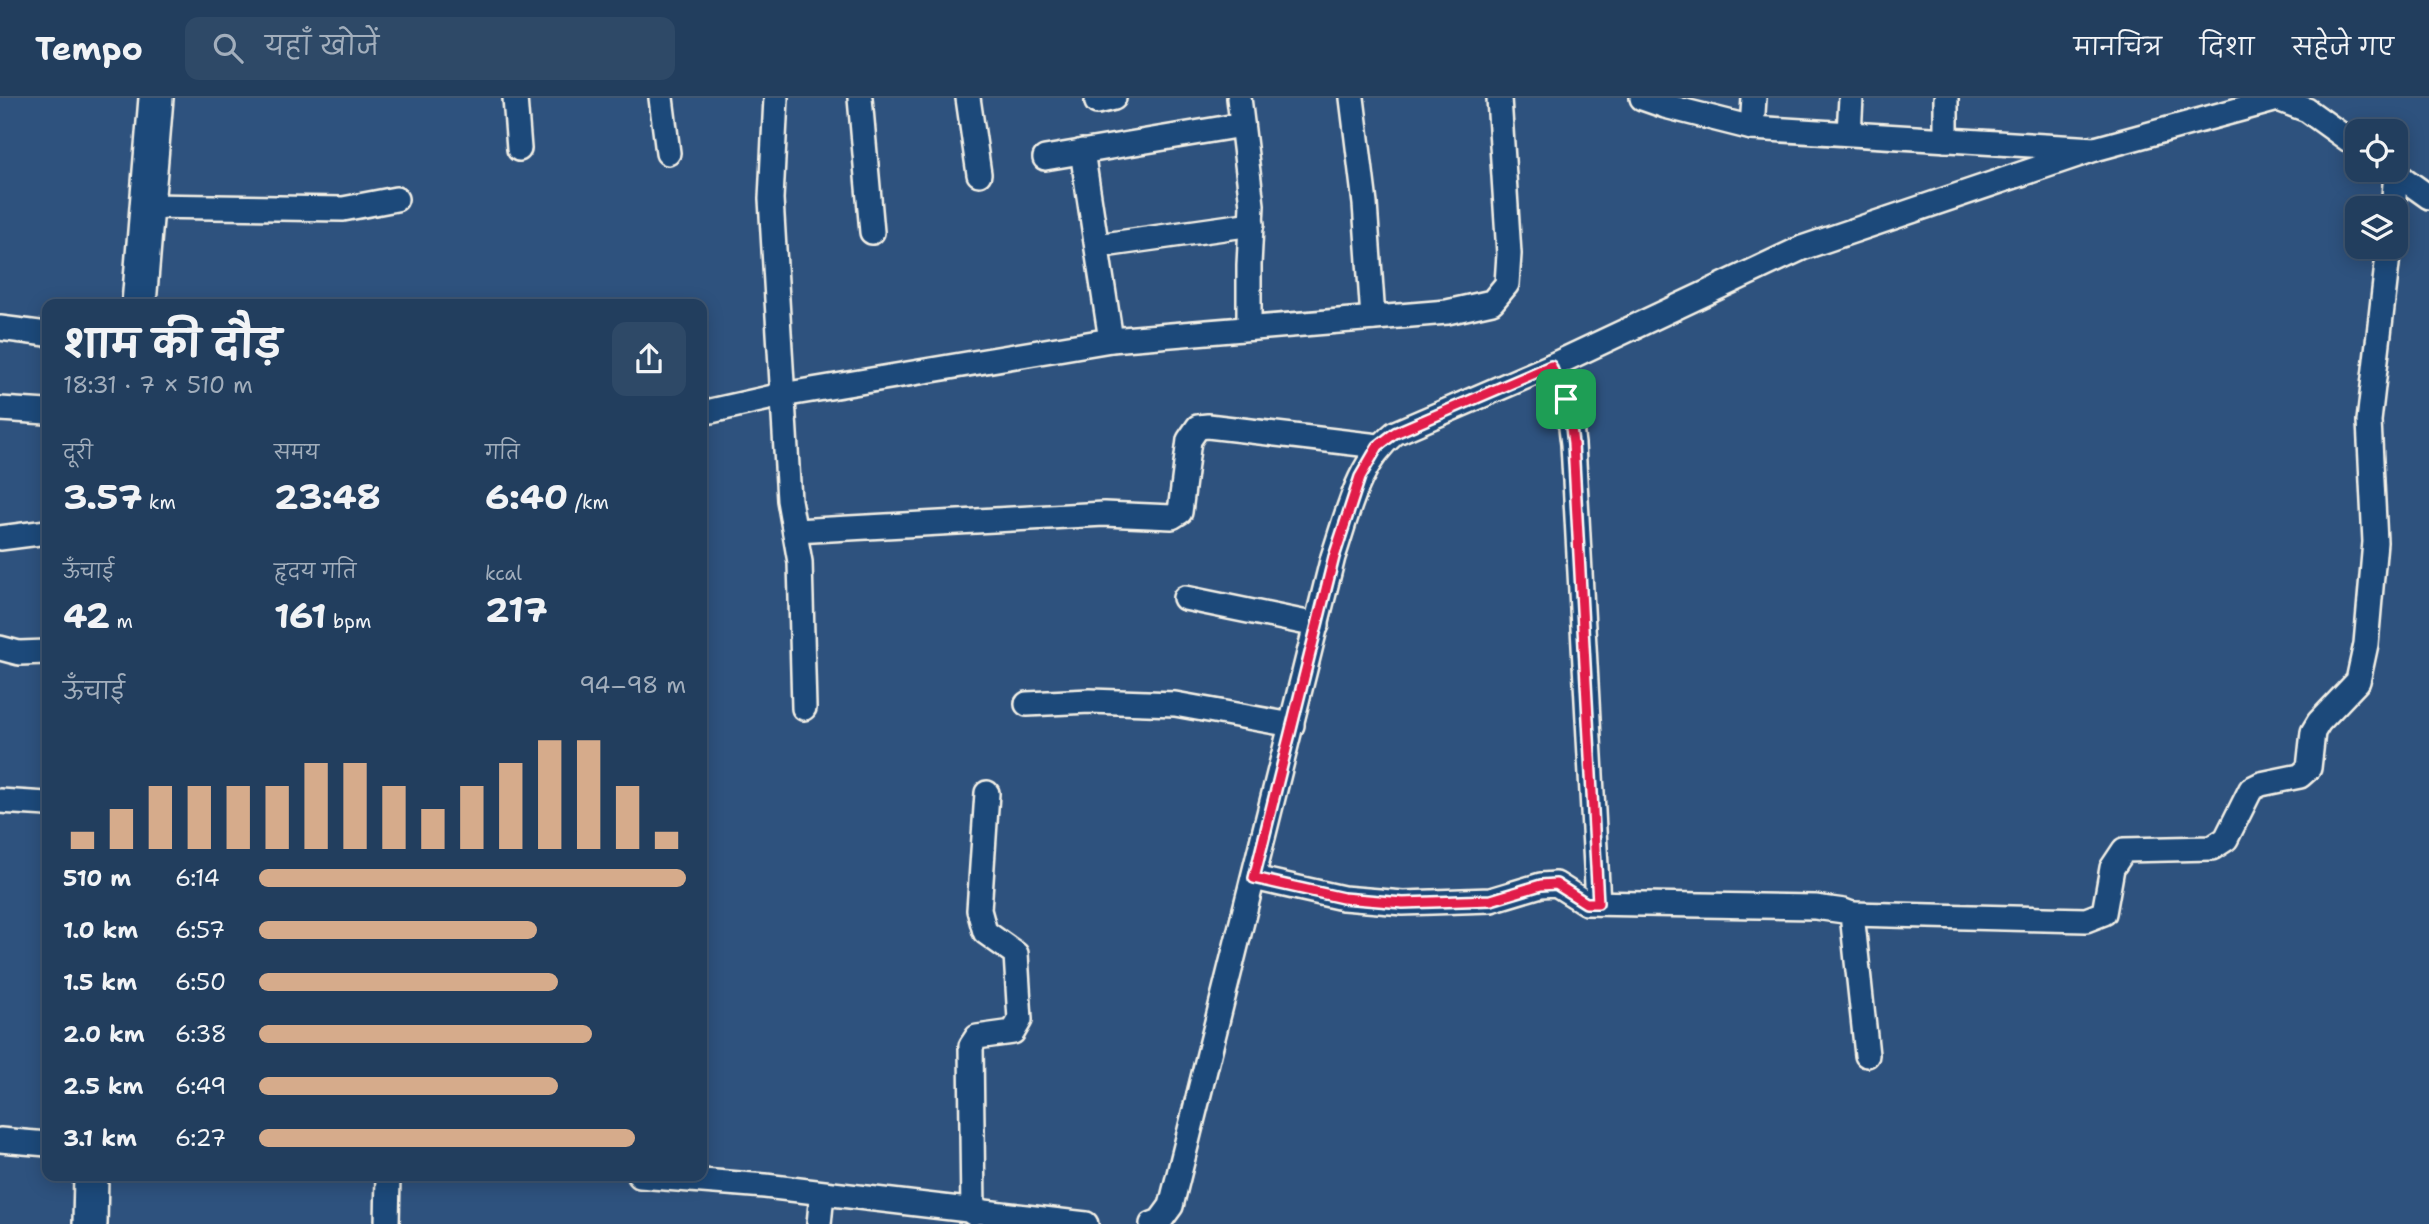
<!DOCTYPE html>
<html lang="hi">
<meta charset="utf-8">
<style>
body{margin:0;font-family:"Shantell Sans","Playpen Sans Deva",sans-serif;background:#2e4967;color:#f1f3f6;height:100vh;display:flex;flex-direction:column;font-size:26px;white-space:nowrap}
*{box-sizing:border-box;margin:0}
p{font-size:23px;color:#a2aebc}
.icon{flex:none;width:38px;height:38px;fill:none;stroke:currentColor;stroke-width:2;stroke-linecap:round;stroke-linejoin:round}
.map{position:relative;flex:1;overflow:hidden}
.panel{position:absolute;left:42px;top:201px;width:665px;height:882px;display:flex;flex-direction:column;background:#223e5e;border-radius:14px;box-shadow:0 4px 18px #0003,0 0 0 2px #3f5773}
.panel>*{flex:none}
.buttons{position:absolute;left:2345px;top:21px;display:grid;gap:14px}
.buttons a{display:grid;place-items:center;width:63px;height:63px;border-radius:14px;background:#223e5e;box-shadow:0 4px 18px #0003,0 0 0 2px #3f5773;font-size:35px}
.pin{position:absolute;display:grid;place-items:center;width:60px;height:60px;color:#fff;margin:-30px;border-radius:14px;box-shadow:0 4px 10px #0006}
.round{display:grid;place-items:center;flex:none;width:74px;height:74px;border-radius:14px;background:#2e4967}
.headline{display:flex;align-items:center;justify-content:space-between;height:119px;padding:0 21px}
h1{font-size:38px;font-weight:700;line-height:52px}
.stats{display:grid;grid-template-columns:repeat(3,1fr);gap:10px;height:119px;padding:7px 21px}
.stats div{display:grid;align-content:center}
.stats b{font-size:35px;font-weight:700}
.stats small{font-size:19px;font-weight:400}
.stats p{font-size:19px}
.chart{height:196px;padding:14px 21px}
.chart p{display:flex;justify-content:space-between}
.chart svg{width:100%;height:126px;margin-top:7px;stroke:#d6ab8b;stroke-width:6}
ul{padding:0 21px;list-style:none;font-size:23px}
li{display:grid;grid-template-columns:112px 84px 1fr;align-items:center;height:52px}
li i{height:18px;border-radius:9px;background:#d6ab8b}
header{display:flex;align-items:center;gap:42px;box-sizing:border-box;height:98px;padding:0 35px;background:#223e5e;border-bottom:2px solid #3f5773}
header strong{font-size:33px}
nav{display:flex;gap:38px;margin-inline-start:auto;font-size:24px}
.search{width:490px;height:63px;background:#2e4967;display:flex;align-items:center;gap:18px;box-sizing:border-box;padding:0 24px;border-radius:14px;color:#a2aebc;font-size:26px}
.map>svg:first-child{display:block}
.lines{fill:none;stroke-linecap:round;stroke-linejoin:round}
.street-casing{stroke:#f4f1e8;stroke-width:28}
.secondary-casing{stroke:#f4f1e8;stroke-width:38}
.street{stroke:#1f4a7a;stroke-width:23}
.secondary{stroke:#1f4a7a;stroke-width:33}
.route-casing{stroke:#fff;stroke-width:14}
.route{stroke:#e11d48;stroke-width:9}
</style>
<header>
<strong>Tempo</strong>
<div class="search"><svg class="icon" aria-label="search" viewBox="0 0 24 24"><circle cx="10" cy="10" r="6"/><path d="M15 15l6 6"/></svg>यहाँ खोजें</div>
<nav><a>मानचित्र</a><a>दिशा</a><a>सहेजे गए</a></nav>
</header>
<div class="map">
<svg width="2429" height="1126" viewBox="0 0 2429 1126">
<rect width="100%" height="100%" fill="#2e527e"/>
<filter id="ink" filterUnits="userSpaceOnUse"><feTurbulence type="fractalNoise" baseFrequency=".0143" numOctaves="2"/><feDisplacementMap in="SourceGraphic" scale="14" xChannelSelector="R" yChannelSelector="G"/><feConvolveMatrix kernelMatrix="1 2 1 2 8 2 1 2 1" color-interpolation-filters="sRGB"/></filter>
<g filter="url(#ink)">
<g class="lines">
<defs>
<g id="street">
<path d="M515 0 519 51"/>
<path d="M661 0 668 55"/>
<path d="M776 0 771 101 789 402 800 464 804 610"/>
<path d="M860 0 872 134"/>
<path d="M968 0 979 76"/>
<path d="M1239 0 1252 107 1249 167V230"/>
<path d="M1352 0 1365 106 1373 220"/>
<path d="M1642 0 1665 8 1752 30 2095 51 2278 1 2307 12 2357 48"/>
<path d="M1946 0V42"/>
<path d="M1097 4 1114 0"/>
<path d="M1752 30 1754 0"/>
<path d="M1849 35 1851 0"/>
<path d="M1082 53 1111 242"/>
<path d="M1045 60 1242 27"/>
<path d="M2391 72 2429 99"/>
<path d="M147 108 343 111 396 101"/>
<path d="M2393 110 2396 75"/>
<path d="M1097 148 1252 126"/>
<path d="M0 230 47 236"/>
<path d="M1551 268 1569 313 1573 346 1598 805"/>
<path d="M0 311 47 314"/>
<path d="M702 315 782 297 1111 242 1447 214 1492 204 1507 186 1509 156 1499 0"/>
<path d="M795 433 1104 416 1172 419 1180 414 1189 342 1198 329 1208 328 1378 348"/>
<path d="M0 440 47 434"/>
<path d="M1185 500 1317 527"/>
<path d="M0 550 19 555 47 554"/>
<path d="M1027 606 1090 603 1175 606 1292 627"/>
<path d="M0 703 47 706"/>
<path d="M1254 780 1343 800 1403 805 1491 802 1541 787 1556 786 1586 805 1815 809 1844 813 1852 816 1867 957"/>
<path d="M1852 816 2086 822 2104 815 2112 770 2124 752 2212 750 2226 741 2251 691 2261 686 2300 678 2309 670 2313 634 2319 624 2358 583 2366 546 2375 444 2369 323 2389 149"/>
<path d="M0 1042 47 1046"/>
<path d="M640 1078 765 1088 1086 1126"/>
<path d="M973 1115 971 948 977 939 1013 934 1020 922 1016 856 985 834 979 812 987 695"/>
<path d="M387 1126 388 1078"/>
<path d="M819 1126 822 1096"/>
<path d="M1152 1126 1160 1123 1171 1108 1333 459C1348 415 1357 366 1395 335L1551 268 1802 150 2095 51"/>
</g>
<g id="secondary">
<path d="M139 206 156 0"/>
<path d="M90 1126 91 1078"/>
</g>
</defs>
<use href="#street" class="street-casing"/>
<use href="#secondary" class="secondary-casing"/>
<use href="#street" class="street"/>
<use href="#secondary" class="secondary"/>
</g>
</g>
<g class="lines" filter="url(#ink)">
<defs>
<path id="route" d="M1551 268 1569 313 1573 346 1598 805H1586L1556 786 1541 787 1491 802 1403 805 1343 800 1254 780 1334 459 1360 379 1378 348 1395 335Z"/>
</defs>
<use href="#route" class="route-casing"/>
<use href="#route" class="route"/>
</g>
</svg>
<div class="buttons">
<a><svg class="icon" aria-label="locate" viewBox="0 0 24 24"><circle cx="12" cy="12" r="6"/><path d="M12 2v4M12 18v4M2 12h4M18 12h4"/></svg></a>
<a><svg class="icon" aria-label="layers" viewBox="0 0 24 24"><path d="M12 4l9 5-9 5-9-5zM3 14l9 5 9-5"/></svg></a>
</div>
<div class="pin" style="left:1566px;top:301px;background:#1e9e55"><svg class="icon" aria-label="arrive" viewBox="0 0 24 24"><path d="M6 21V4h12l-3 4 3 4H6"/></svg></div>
<section class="panel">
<div class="headline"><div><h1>शाम की दौड़</h1><p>18:31 · 7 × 510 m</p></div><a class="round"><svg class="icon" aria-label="share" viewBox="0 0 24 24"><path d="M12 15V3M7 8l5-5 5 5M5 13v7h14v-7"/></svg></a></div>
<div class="stats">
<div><p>दूरी</p><b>3.57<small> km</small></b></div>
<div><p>समय</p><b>23:48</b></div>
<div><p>गति</p><b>6:40<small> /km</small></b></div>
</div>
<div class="stats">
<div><p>ऊँचाई</p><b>42<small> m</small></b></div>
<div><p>हृदय गति</p><b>161<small> bpm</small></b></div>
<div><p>kcal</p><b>217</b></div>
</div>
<div class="chart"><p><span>ऊँचाई</span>94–98 m</p>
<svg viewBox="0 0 160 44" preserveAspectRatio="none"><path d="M5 44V38M15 44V30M25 44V22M35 44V22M45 44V22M55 44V22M65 44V14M75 44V14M85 44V22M95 44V30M105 44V22M115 44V14M125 44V6M135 44V6M145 44V22M155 44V38"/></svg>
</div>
<ul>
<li><b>510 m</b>6:14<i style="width:100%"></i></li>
<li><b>1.0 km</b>6:57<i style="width:65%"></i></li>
<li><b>1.5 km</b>6:50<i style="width:70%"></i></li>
<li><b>2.0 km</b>6:38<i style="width:78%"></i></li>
<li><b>2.5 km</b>6:49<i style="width:70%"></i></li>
<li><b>3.1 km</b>6:27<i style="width:88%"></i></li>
</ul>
</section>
</div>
